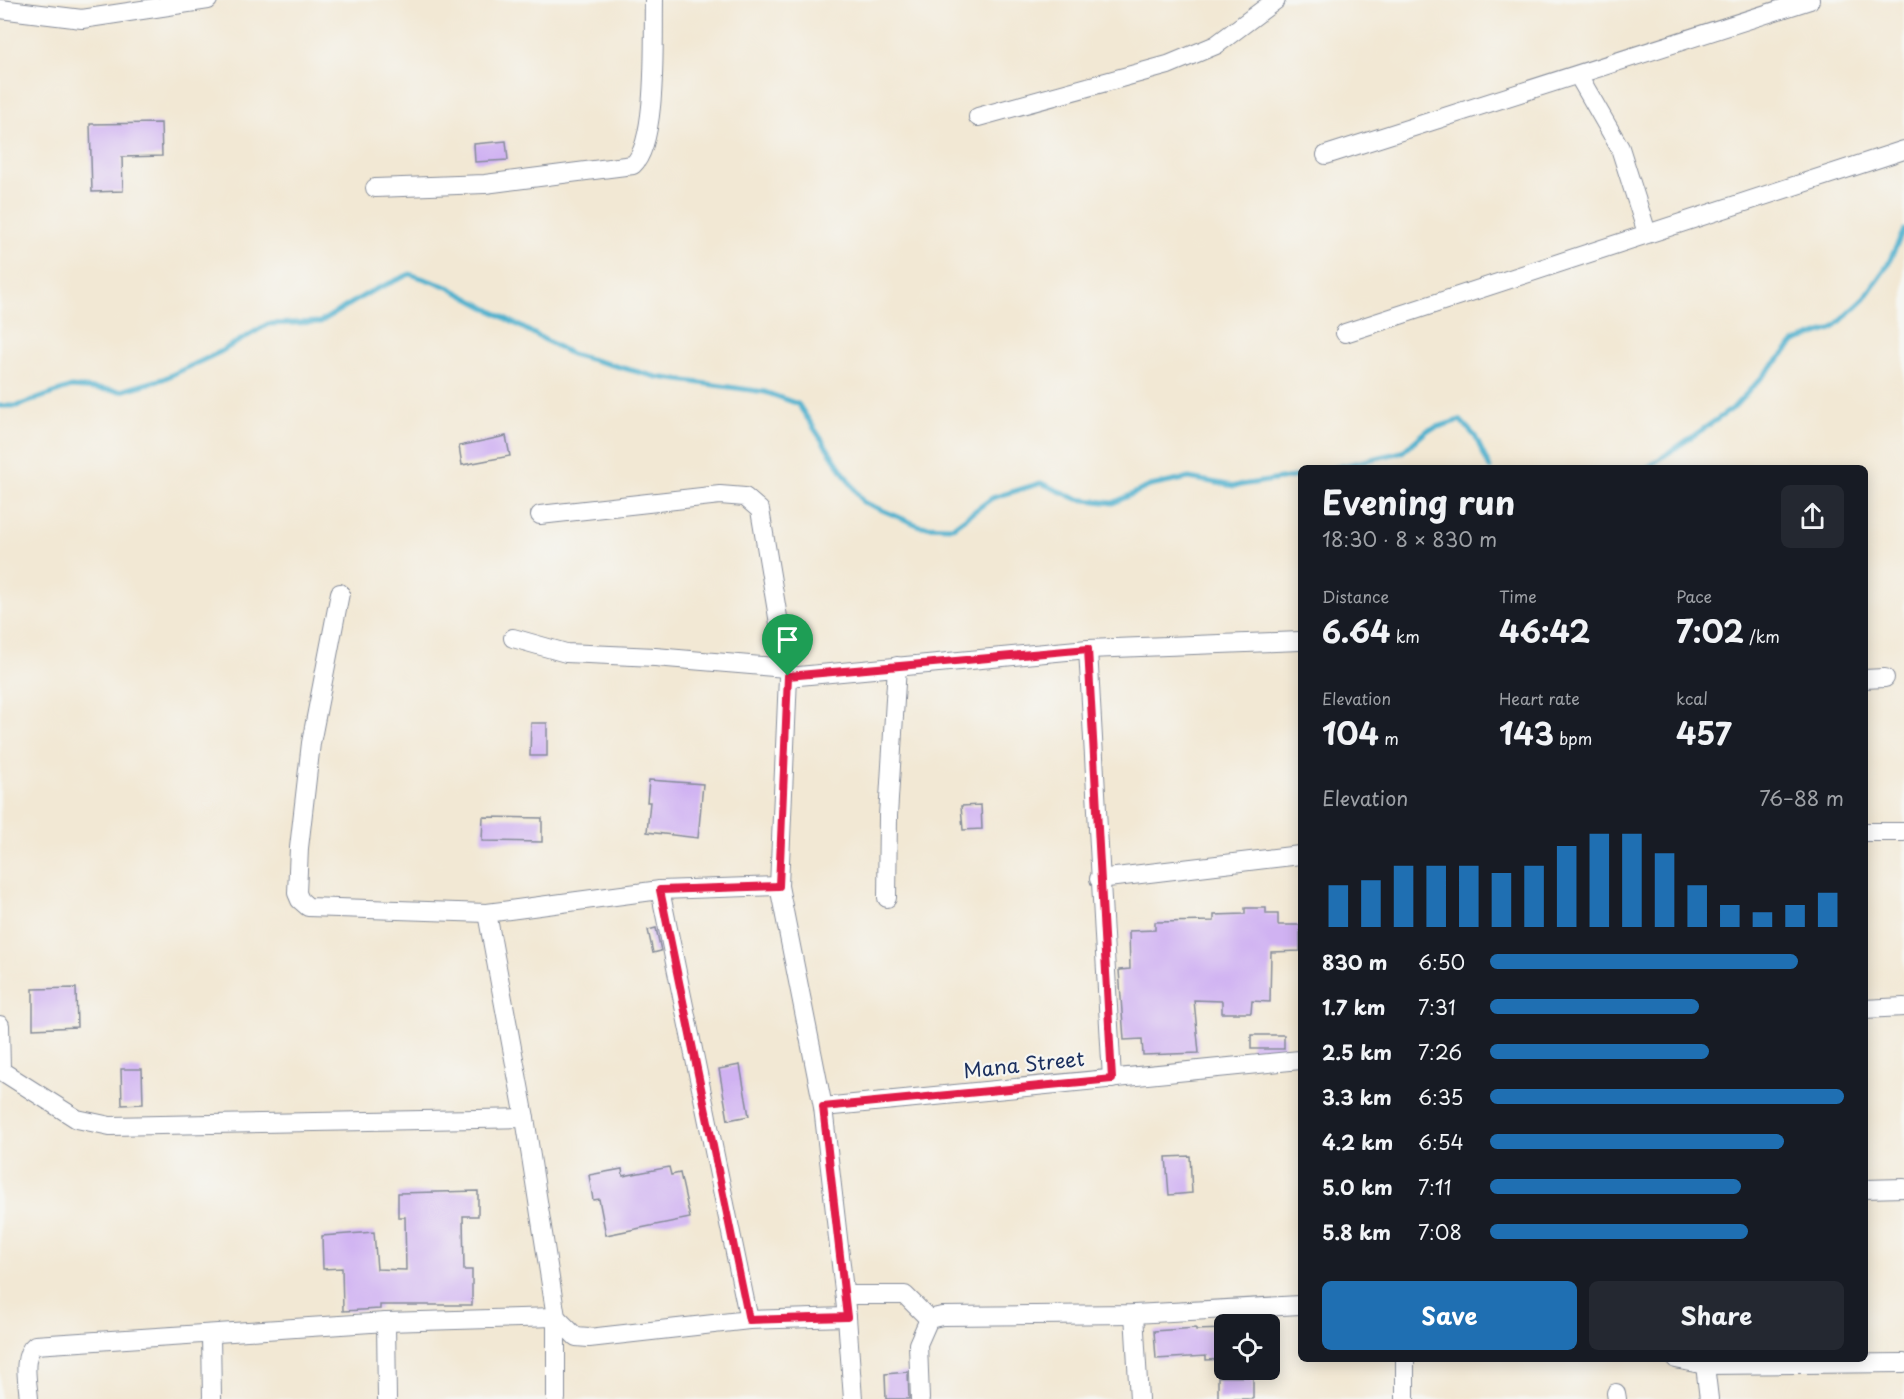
<!DOCTYPE html>
<meta charset="utf-8">
<style>
body{margin:0;font-family:"Playpen Sans",sans-serif;background:#242831;color:#f1f3f6;height:100vh;display:flex;flex-direction:column;font-size:22px;white-space:nowrap}
*{box-sizing:border-box;margin:0}
p{font-size:20px;color:#9ea1a6}
.icon{flex:none;width:33px;height:33px;fill:none;stroke:currentColor;stroke-width:2;stroke-linecap:round;stroke-linejoin:round}
.map{position:relative;flex:1;overflow:hidden}
.panel{position:absolute;left:1298px;top:465px;width:570px;height:897px;display:flex;flex-direction:column;background:#171b24;border-radius:9px;box-shadow:0 3px 15px #0003}
.panel>*{flex:none}
.tools{position:absolute;left:1214px;top:1314px;display:grid;gap:12px}
.tools a{display:grid;place-items:center;width:66px;height:66px;border-radius:9px;background:#171b24;box-shadow:0 3px 15px #0003;font-size:30px}
.pin{position:absolute;display:grid;place-items:center;width:51px;height:51px;color:#fff;margin:-62px -26px;border-radius:50% 50% 50% 0;rotate:-45deg;box-shadow:0 0 6px #0007}
.pin .icon{rotate:45deg}
.round{display:grid;place-items:center;flex:none;width:63px;height:63px;border-radius:9px;background:#242831}
.overview{display:flex;align-items:center;justify-content:space-between;height:102px;padding:0 24px}
h1{font-size:33px;font-weight:700;line-height:45px}
.figures{display:grid;grid-template-columns:repeat(3,1fr);gap:9px;height:102px;padding:6px 24px}
.figures div{display:grid;align-content:center}
.figures b{font-size:30px;font-weight:700}
.figures small{font-size:16px;font-weight:400}
.figures p{font-size:16px}
.chart{height:168px;padding:12px 24px}
.chart p{display:flex;justify-content:space-between}
.chart svg{width:100%;height:108px;margin-top:6px;stroke:#1f6fb2;stroke-width:6}
.action{display:flex;gap:12px;margin-top:auto;padding:12px 24px}
.action a{flex:1;height:69px;border-radius:9px;background:#1f6fb2;color:#fff;font-size:24px;font-weight:700;line-height:69px;text-align:center}
.action a+a{background:#242831;color:#f1f3f6}
ul{padding:0 24px;list-style:none;font-size:20px}
li{display:grid;grid-template-columns:96px 72px 1fr;align-items:center;height:45px}
li i{height:15px;border-radius:8px;background:#1f6fb2}
.map>svg:first-child{display:block}
.lines{fill:none;stroke-linecap:round;stroke-linejoin:round}
.stream{stroke:#4fb1ce;stroke-width:5}
.building{fill:#d0b2f2}
.minor-casing{stroke:#868c99;stroke-width:20}
.minor{stroke:#fff;stroke-width:18}
.route-casing{stroke:#fff;stroke-width:12}
.route{stroke:#e11d48;stroke-width:8}
.labels{text-anchor:middle;stroke-width:4.5;stroke-linejoin:round;paint-order:stroke}
.street-label{font-size:20px;fill:#1b2f5e;stroke:#f6f6f2}
</style>
<div class="map">
<svg width="1904" height="1399" viewBox="0 0 1904 1399">
<rect width="100%" height="100%" fill="#f6f6f2"/>
<filter id="ink" filterUnits="userSpaceOnUse"><feTurbulence type="fractalNoise" baseFrequency=".0167" numOctaves="2"/><feDisplacementMap in="SourceGraphic" scale="12" xChannelSelector="R" yChannelSelector="G"/><feConvolveMatrix kernelMatrix="1 2 1 2 8 2 1 2 1" color-interpolation-filters="sRGB"/></filter>
<filter id="wash" filterUnits="userSpaceOnUse"><feTurbulence type="fractalNoise" baseFrequency=".008" numOctaves="4" result="noise"/><feDisplacementMap in="SourceGraphic" scale="24" xChannelSelector="R" yChannelSelector="G"/><feGaussianBlur stdDeviation="1.35" result="paint"/><feColorMatrix in="noise" values="0 0 0 0 0 0 0 0 0 0 0 0 0 0 0 0 0 1.4 0 .05"/><feComposite in="paint" operator="in"/></filter>
<g filter="url(#wash)">
<rect width="100%" height="100%" fill="#f2e8d4"/>
<g class="lines">
<g class="stream">
<path d="M0 406H17L71 387 121 391 163 379 220 352 268 324 320 322 370 292 410 274 448 287 571 354 657 377 765 392 798 404 863 502 920 526 953 527 992 498 1041 483 1077 499 1113 503 1150 486 1189 478 1234 486 1300 476"/>
<path d="M1334 468 1402 452 1428 430 1460 420 1475 436 1490 468"/>
<path d="M1647 468 1732 409 1795 342 1832 329 1863 300 1887 266 1904 230"/>
</g>
</g>
<g id="blocks">
<g class="building">
<path d="M161 123 162 156 122 157 123 191 92 192 90 124Z"/>
<path d="M506 141 508 160 475 162 474 144Z"/>
<path d="M506 436 510 456 462 465 459 446Z"/>
<path d="M531 723H547V756H530Z"/>
<path d="M649 780 703 784 698 838 647 832 650 802H647Z"/>
<path d="M981 805 982 829 963 830 961 806Z"/>
<path d="M483 817 542 818V842L482 841Z"/>
<path d="M1245 908H1266V914H1278V925H1300V951L1271 952 1270 1002 1252 1001 1251 1013H1222V1001L1194 1000 1199 1053 1143 1055 1142 1039 1124 1040 1119 970 1130 969 1129 931 1155 930V922L1214 921V915L1245 914Z"/>
<path d="M656 928 661 951 653 953 648 930Z"/>
<path d="M76 988 77 1027 33 1029V989Z"/>
<rect x="1251" y="1035" width="33" height="14"/>
<path d="M740 1065 749 1116 728 1120 719 1069Z"/>
<path d="M121 1069H142L143 1104 122 1105Z"/>
<path d="M1190 1156 1192 1193 1169 1195 1166 1157Z"/>
<path d="M669 1167 671 1175 680 1173 690 1218 606 1235 599 1199 593 1200 589 1175 622 1169 623 1176Z"/>
<path d="M478 1191V1216H463L464 1270H472V1305H380V1309L343 1311 342 1268 323 1269 322 1236 374 1232 377 1269 406 1270 405 1217H398V1193Z"/>
<path d="M1196 1328V1330L1224 1329V1359L1206 1360V1356L1156 1359 1154 1331Z"/>
<path d="M908 1372 909 1399H886L885 1374Z"/>
<rect x="1218" y="1377" width="35" height="22"/>
</g>
</g>
</g>
<g filter="url(#ink)">
<use href="#blocks" fill-opacity="0" stroke="#868c99" stroke-width="1.5"/>
<g class="lines">
<defs>
<g id="minor">
<path d="M0 9 82 19 208 0"/>
<path d="M1578 75 1620 148 1647 233"/>
<path d="M978 117 1168 65 1216 45 1276 0"/>
<path d="M1326 155 1810 0"/>
<path d="M375 188 485 184 633 165C658 142 653 37 654 0"/>
<path d="M1345 333 1904 150"/>
<path d="M540 515 720 495 745 497 760 510 788 677 779 886 823 1107 847 1317 853 1399"/>
<path d="M340 593 311 743 299 848 297 893 300 900 308 907 487 913 660 890 779 886"/>
<path d="M513 638 566 653 655 657 786 668"/>
<path d="M1088 649 1112 1079"/>
<path d="M788 677 1088 649 1300 641"/>
<path d="M1864 679 1885 678"/>
<path d="M1864 832H1904"/>
<path d="M1099 879 1300 855"/>
<path d="M660 890 749 1320"/>
<path d="M887 898 888 816 897 666"/>
<path d="M487 913 525 1118 556 1317V1399"/>
<path d="M1864 1009 1904 1007"/>
<path d="M0 1025 1 1070"/>
<path d="M0 1070 77 1119 110 1126 525 1118"/>
<path d="M823 1107 1300 1060"/>
<path d="M1864 1189 1904 1188"/>
<path d="M845 1295H905L929 1319"/>
<path d="M1134 1314 1139 1399"/>
<path d="M386 1322 387 1399"/>
<path d="M211 1334 212 1399"/>
<path d="M1405 1359V1399"/>
<path d="M1676 1359 1705 1365 1904 1363"/>
<path d="M1705 1365 1709 1399"/>
<path d="M1616 1393 1617 1399"/>
<path d="M29 1399C28 1383 21 1356 35 1345L386 1322 556 1317 576 1337 589 1338 749 1320 847 1317"/>
<path d="M920 1399 918 1344 929 1319 942 1316 1134 1314 1300 1305"/>
</g>
</defs>
<use href="#minor" class="minor-casing"/>
<use href="#minor" class="minor"/>
</g>
</g>
<g class="lines" filter="url(#ink)">
<defs>
<path id="route" d="M1088 649 1112 1079 823 1107 847 1317 749 1320 660 890 779 886 788 676Z"/>
</defs>
<use href="#route" class="route-casing"/>
<use href="#route" class="route"/>
</g>
<g class="labels">
<g class="street-label">
<text transform="translate(1024 1065) rotate(-6)" y="7">Mana Street</text>
</g>
</g>
</svg>
<div class="tools">
<a><svg class="icon" aria-label="locate" viewBox="0 0 24 24"><circle cx="12" cy="12" r="6"/><path d="M12 2v4M12 18v4M2 12h4M18 12h4"/></svg></a>
</div>
<div class="pin" style="left:788px;top:676px;background:#1e9e55"><svg class="icon" aria-label="arrive" viewBox="0 0 24 24"><path d="M6 21V4h12l-3 4 3 4H6"/></svg></div>
<section class="panel">
<div class="overview"><div><h1>Evening run</h1><p>18:30 · 8 × 830 m</p></div><a class="round"><svg class="icon" aria-label="share" viewBox="0 0 24 24"><path d="M12 15V3M7 8l5-5 5 5M5 13v7h14v-7"/></svg></a></div>
<div class="figures">
<div><p>Distance</p><b>6.64<small> km</small></b></div>
<div><p>Time</p><b>46:42</b></div>
<div><p>Pace</p><b>7:02<small> /km</small></b></div>
</div>
<div class="figures">
<div><p>Elevation</p><b>104<small> m</small></b></div>
<div><p>Heart rate</p><b>143<small> bpm</small></b></div>
<div><p>kcal</p><b>457</b></div>
</div>
<div class="chart"><p><span>Elevation</span>76–88 m</p>
<svg viewBox="0 0 160 44" preserveAspectRatio="none"><path d="M5 44V27M15 44V25M25 44V19M35 44V19M45 44V19M55 44V22M65 44V19M75 44V11M85 44V6M95 44V6M105 44V14M115 44V27M125 44V35M135 44V38M145 44V35M155 44V30"/></svg>
</div>
<ul>
<li><b>830 m</b>6:50<i style="width:87%"></i></li>
<li><b>1.7 km</b>7:31<i style="width:59%"></i></li>
<li><b>2.5 km</b>7:26<i style="width:62%"></i></li>
<li><b>3.3 km</b>6:35<i style="width:100%"></i></li>
<li><b>4.2 km</b>6:54<i style="width:83%"></i></li>
<li><b>5.0 km</b>7:11<i style="width:71%"></i></li>
<li><b>5.8 km</b>7:08<i style="width:73%"></i></li>
</ul>
<div class="action"><a>Save</a><a>Share</a></div>
</section>
</div>
